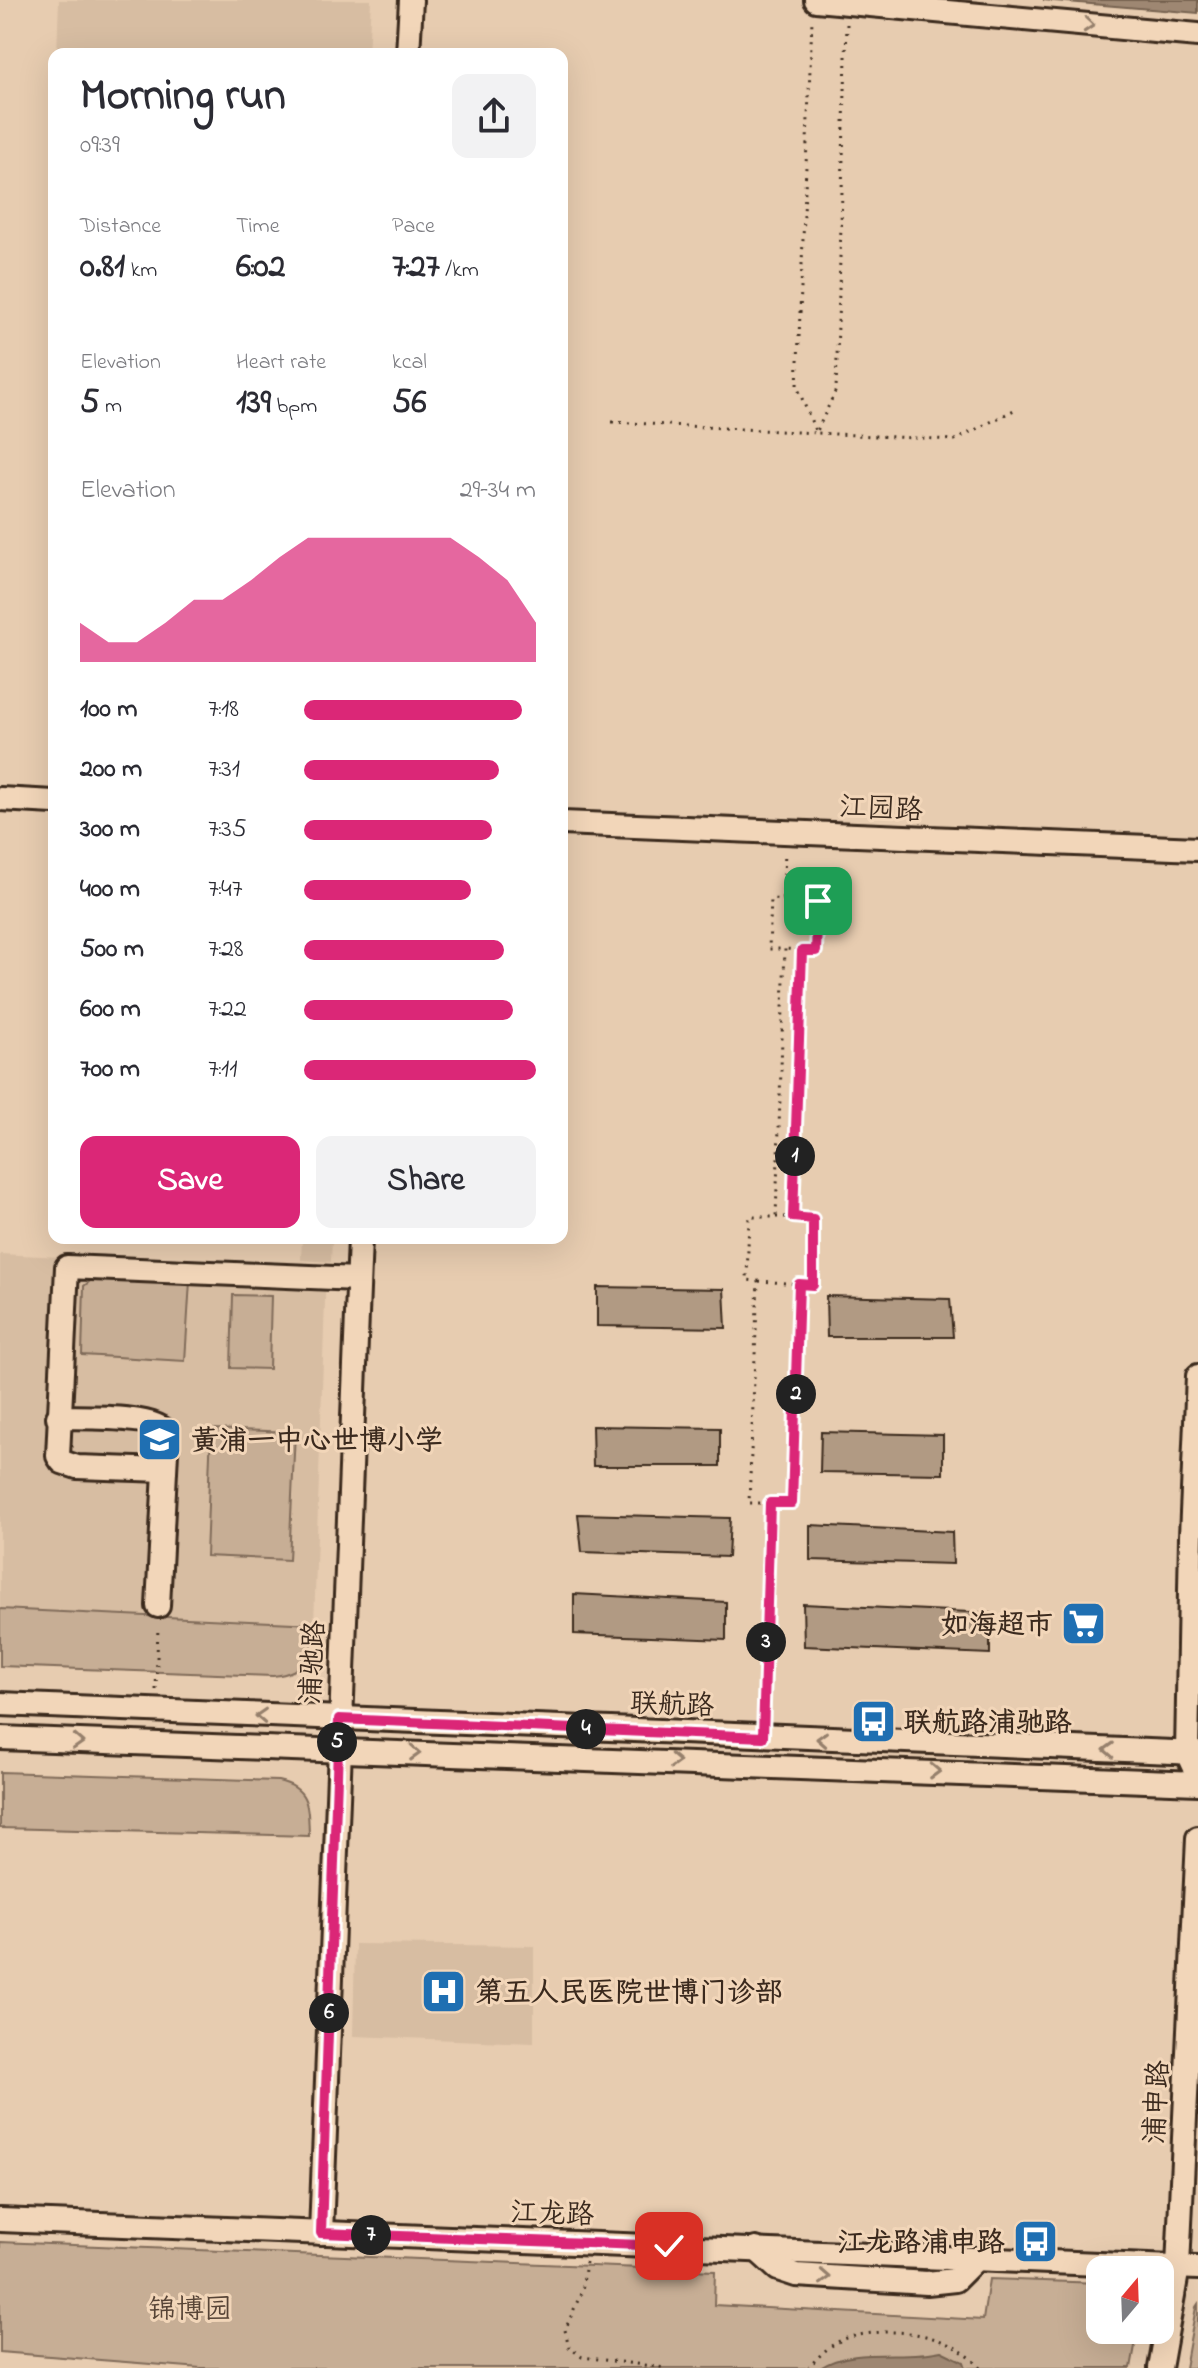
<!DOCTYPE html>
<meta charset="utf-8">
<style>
body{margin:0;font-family:"Indie Flower","LXGW WenKai TC",sans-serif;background:#f2f2f3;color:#2b2b33;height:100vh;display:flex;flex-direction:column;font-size:30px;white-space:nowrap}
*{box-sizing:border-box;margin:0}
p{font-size:26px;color:#7c7c81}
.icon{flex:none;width:44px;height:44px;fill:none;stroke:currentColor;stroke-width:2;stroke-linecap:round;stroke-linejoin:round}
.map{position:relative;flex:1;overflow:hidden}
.side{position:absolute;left:48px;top:48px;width:520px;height:1196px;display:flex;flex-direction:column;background:#fff;border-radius:16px;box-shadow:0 8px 32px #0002}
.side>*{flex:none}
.needle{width:52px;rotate:19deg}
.controls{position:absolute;left:1086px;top:2256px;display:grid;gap:16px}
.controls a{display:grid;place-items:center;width:88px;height:88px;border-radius:16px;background:#fff;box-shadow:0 8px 32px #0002;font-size:40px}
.pin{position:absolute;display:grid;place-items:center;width:68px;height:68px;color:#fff;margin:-34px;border-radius:16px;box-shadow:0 4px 12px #0006}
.km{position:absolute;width:40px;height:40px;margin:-20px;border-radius:50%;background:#222;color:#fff;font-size:22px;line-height:40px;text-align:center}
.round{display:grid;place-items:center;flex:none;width:84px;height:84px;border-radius:16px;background:#f2f2f3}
.headline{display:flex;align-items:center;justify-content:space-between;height:136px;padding:0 32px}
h1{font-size:44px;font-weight:700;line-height:60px}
.stats{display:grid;grid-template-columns:repeat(3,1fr);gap:12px;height:136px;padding:8px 32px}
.stats div{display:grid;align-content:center}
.stats b{font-size:34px;font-weight:700}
.stats small{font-size:22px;font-weight:400}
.stats p{font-size:22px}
.chart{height:224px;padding:16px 32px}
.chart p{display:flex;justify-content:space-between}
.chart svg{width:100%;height:144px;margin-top:8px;fill:#db2777;opacity:.7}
.button{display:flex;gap:16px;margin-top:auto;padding:16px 32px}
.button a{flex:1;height:92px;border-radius:16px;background:#db2777;color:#fff;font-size:32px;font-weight:700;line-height:92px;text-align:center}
.button a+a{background:#f2f2f3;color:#2b2b33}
ul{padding:0 32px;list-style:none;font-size:26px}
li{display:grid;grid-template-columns:128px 96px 1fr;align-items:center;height:60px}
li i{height:20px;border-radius:10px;background:#db2777}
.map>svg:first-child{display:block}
.built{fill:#d7bda2}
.green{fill:#c7ae95;stroke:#816c5a;stroke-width:2}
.water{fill:#9e8772;stroke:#766250;stroke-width:2}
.building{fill:#b19a83;stroke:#3b2a1e;stroke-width:2}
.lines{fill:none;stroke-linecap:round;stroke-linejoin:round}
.minor-casing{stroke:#3b2a1e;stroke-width:28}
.path{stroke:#3b2a1e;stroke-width:3;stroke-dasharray:2 6;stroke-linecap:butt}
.minor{stroke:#f2d6b9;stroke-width:22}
.oneway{stroke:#96806c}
.route-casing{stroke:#fff;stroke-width:16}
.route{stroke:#db2777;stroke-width:10}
.labels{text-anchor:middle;stroke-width:6;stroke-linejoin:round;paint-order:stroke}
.street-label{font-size:28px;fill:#3b2a1e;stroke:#f2d6b9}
.poi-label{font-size:28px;font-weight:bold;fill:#3b2a1e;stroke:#f2d6b9;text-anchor:start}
.park-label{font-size:28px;fill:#574436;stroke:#f2d6b9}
</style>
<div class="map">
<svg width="1198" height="2368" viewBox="0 0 1198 2368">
<rect width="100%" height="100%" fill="#e7ccb0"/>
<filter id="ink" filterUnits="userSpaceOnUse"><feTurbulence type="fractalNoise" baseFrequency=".0125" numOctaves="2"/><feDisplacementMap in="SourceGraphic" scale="16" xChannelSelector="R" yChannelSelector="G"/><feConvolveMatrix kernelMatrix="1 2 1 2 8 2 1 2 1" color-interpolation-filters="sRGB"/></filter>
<g filter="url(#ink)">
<g class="built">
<path d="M59 0H371L368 54H57Z"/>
<path d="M302 1238H332L331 1262 301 1260Z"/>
<path d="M0 1254 326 1270 314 1624 0 1609Z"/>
<path d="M355 1944 534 1946V2043L353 2036Z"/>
</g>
<g class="green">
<path d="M94 1278 190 1281 185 1361 82 1355 84 1286Z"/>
<path d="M233 1295 271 1296 269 1369 231 1368Z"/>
<path d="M211 1429 295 1432 289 1560 206 1556Z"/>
<path d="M0 1609 314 1624C313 1654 306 1673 273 1676L0 1666Z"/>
<path d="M0 1772 278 1781C310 1788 308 1807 309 1836L0 1828Z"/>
<path d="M0 2242 715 2271 714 2305 983 2320 989 2279 1100 2283V2330H1138L1131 2368H201L0 2352Z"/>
<path d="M1198 2304V2368H1185L1196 2307Z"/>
</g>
<g class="water">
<path d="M1043 0H1198V13Z"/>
<path d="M941 2351 964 2362 966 2368H820C855 2346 901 2360 941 2351Z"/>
</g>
<g class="building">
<path d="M597 1287 724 1289 726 1328 597 1326Z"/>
<path d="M826 1296 950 1299 953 1337H827Z"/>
<path d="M592 1426 720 1428V1466H593Z"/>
<path d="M821 1432 943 1435V1474L820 1472Z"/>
<path d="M578 1514 730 1518 728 1557 582 1552Z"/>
<path d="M810 1525 952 1532 953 1564 810 1560Z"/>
<path d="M574 1594 726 1602V1640L574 1634Z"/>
<path d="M803 1604 990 1613V1654L804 1646Z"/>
</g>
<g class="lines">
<defs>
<g id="minor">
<path d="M816 0 1198 35"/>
<path d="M408 54 411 0"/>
<path d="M0 799 54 802"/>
<path d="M562 823 1198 849"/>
<path d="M58 1417C82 1418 155 1414 167 1433L158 1606"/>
<path d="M165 1470 77 1467 62 1462 58 1456 67 1267 358 1279"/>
<path d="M0 1704 1198 1753"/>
<path d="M0 1738 1198 1783"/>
<path d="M1193 1766 1187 1753 1191 1536 1198 1376"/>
<path d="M0 2220 1198 2268"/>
<path d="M321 2233 360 1238"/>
<path d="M756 2249 778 2269 796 2275 927 2283 955 2280 976 2259"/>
<path d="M1160 2368 1178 2267 1198 1838"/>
</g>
</defs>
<use href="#minor" class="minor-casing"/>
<g class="path">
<path d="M847 24 836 390 816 433 955 440 1014 410"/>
<path d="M612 422 816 433 797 386 812 20"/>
<path d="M783 899 785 851"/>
<path d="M776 1217H793L802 951"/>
<path d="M759 1281 813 1285V1219L793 1217"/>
<path d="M772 1503H792L799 1284"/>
<path d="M156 1690 158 1626"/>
<path d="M763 1717 770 1503H749L758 1281 747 1280 749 1217H776L785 949H769L771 899 818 901 816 951 785 949"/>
<path d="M586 2262 582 2291 565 2330 569 2347 582 2357 666 2368"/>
<path d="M808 2368C819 2356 831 2343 847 2338 892 2325 949 2332 981 2368"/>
</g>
<use href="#minor" class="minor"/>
</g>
<defs><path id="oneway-chevron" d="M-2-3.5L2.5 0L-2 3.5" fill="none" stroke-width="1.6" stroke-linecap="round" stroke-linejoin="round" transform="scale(2)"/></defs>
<g class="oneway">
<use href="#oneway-chevron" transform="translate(1089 25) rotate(5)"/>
<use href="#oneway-chevron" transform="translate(261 1716) rotate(-177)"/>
<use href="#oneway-chevron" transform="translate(822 1739) rotate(-177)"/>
<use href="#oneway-chevron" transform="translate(78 1742) rotate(3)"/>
<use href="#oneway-chevron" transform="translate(1109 1750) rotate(-178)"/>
<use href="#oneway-chevron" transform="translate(415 1753) rotate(2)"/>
<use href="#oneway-chevron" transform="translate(675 1761) rotate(2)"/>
<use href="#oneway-chevron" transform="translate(935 1771) rotate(2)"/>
<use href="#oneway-chevron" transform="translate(825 2277) rotate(3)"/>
</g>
</g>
<g class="lines" filter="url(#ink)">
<defs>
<path id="route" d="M669 2246 321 2233 339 1719 763 1737 770 1503H792L799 1284 813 1285V1219L793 1217 802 951H816L818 901"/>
</defs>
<use href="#route" class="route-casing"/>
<use href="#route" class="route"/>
</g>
<defs>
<symbol id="school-square" viewBox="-11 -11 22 22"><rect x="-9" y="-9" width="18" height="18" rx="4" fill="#1f6fb2" stroke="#f2d6b9"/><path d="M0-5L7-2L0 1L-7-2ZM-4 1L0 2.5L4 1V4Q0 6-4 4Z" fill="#fff"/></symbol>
<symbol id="supermarket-square" viewBox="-11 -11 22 22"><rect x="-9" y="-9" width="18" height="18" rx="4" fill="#1f6fb2" stroke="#f2d6b9"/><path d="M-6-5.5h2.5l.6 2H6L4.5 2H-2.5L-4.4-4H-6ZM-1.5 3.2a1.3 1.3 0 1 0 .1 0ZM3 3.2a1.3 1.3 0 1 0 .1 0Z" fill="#fff"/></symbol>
<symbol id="bus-square" viewBox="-11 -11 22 22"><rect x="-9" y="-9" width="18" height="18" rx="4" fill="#1f6fb2" stroke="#f2d6b9"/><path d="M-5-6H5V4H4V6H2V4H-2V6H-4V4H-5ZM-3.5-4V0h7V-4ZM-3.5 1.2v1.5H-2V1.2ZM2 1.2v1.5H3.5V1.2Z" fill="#fff"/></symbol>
<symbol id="hospital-square" viewBox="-11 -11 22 22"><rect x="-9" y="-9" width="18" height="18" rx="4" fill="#1f6fb2" stroke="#f2d6b9"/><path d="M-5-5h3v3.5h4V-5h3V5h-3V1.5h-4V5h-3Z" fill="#fff"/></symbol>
</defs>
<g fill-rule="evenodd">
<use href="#school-square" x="134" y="1414" width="51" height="51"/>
<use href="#supermarket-square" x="1058" y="1598" width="51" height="51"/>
<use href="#bus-square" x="848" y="1696" width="51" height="51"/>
<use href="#hospital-square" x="418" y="1966" width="51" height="51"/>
<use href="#bus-square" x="1010" y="2216" width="51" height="51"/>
</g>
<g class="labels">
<g class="street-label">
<text transform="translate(881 807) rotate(3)" y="10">江园路</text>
<text transform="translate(311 1662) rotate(-87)" y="10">浦驰路</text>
<text transform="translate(672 1703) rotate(2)" y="10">联航路</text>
<text transform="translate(1155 2102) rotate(-87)" y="10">浦申路</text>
<text transform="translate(552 2212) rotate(2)" y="10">江龙路</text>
</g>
<g class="poi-label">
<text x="191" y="1449">黄浦一中心世博小学</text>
<text x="1053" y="1633" text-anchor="end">如海超市</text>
<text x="904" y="1731">联航路浦驰路</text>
<text x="475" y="2001">第五人民医院世博门诊部</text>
<text x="1005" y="2251" text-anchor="end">江龙路浦申路</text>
</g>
<g class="park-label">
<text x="190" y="2318">锦博园</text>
</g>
</g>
</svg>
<div class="controls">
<a><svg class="needle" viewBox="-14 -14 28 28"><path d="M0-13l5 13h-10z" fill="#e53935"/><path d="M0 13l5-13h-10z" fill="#7c7c81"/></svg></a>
</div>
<div class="pin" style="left:818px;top:901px;background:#1e9e55"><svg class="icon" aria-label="arrive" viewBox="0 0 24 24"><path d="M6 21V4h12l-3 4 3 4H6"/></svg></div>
<div class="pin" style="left:669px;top:2246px;background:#d93025"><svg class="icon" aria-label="check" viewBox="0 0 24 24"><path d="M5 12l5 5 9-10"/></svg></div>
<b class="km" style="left:795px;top:1156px">1</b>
<b class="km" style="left:796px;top:1394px">2</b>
<b class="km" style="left:766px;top:1642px">3</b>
<b class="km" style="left:586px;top:1729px">4</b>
<b class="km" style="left:337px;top:1742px">5</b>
<b class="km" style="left:329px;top:2013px">6</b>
<b class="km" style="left:371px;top:2235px">7</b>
<section class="side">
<div class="headline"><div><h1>Morning run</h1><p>09:39</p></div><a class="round"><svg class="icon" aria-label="share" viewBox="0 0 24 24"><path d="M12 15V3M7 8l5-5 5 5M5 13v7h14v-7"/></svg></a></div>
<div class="stats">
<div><p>Distance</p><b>0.81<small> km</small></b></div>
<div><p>Time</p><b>6:02</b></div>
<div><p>Pace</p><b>7:27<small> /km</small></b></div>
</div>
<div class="stats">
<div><p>Elevation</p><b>5<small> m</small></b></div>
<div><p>Heart rate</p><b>139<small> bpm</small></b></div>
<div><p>kcal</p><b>56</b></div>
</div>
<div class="chart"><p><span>Elevation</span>29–34 m</p>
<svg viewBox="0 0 160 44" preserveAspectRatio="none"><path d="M0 44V32L10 38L20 38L30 32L40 25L50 25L60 19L70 12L80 6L90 6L100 6L110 6L120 6L130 6L140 12L150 19L160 32V44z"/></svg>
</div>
<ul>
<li><b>100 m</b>7:18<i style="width:94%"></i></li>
<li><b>200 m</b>7:31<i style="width:84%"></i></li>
<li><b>300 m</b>7:35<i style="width:81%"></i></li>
<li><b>400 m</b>7:47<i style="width:72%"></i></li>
<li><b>500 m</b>7:28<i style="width:86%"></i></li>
<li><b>600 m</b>7:22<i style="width:90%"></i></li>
<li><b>700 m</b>7:11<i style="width:100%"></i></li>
</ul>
<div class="button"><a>Save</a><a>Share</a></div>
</section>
</div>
